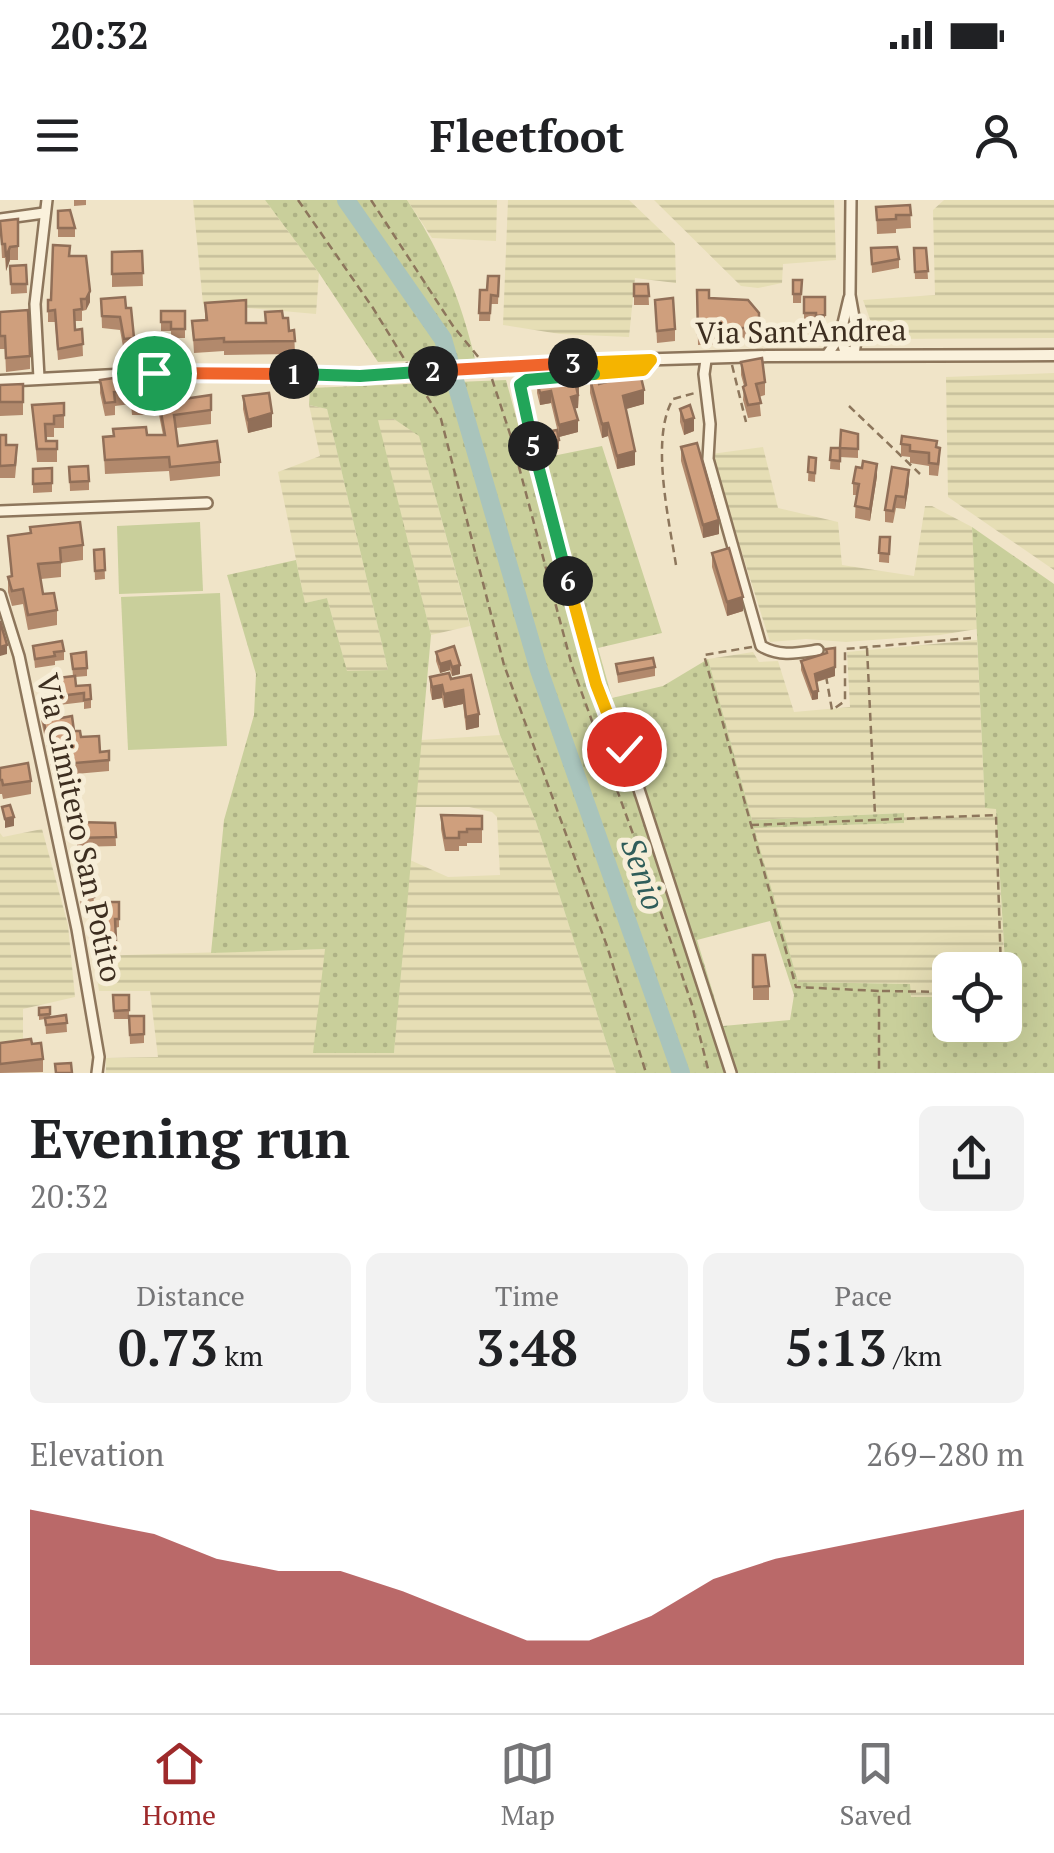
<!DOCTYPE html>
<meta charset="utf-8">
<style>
body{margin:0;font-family:"PT Serif",serif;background:#f2f2f2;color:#202124;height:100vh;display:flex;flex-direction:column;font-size:38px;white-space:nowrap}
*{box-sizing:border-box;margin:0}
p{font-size:32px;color:#757577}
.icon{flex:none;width:55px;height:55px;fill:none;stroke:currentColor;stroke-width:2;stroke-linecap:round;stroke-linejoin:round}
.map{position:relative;height:873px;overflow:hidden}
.details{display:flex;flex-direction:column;background:#fff;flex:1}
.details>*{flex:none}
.controls{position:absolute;left:932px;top:752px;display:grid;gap:20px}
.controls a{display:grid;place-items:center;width:90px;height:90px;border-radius:15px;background:#fff;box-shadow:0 10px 40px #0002;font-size:50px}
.pin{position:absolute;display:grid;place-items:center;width:85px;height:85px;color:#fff;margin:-42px;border:5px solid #fff;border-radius:50%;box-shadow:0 2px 10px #0007}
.km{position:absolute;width:50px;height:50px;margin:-25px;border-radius:50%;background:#222;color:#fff;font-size:28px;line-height:50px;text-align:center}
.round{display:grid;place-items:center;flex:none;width:105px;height:105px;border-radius:15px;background:#f2f2f2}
.overview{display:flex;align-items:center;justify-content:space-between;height:170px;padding:0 30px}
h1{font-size:55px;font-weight:600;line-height:75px}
.figures{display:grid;grid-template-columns:repeat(3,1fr);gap:15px;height:170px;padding:10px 30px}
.figures div{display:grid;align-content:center;border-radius:15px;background:#f2f2f2;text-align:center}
.figures b{font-size:50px;font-weight:600}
.figures small{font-size:28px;font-weight:400}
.figures p{font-size:28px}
.chart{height:280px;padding:20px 30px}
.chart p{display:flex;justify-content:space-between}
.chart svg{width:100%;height:180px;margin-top:10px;fill:#9e2a2b;opacity:.7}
.status{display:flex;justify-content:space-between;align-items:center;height:70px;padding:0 50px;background:#fff;direction:ltr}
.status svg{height:28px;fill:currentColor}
header{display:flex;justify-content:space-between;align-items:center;height:130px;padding:0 30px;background:#fff;font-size:45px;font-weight:600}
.tabs{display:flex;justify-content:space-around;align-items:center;height:140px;border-top:2px solid #e0e0e0;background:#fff;font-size:28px;color:#757577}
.tabs a{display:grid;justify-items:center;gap:5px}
.tabs .selected{color:#9e2a2b}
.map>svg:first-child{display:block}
.farmland{fill:url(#farmland-rules)}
.grass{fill:url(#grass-dots);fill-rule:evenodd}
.park{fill:#c9cf9b}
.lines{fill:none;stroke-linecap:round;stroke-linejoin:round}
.river{stroke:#a9c4bc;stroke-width:18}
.minor-casing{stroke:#8d765c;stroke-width:14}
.tertiary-casing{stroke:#8d765c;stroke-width:15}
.path{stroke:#8d765c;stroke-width:2.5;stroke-dasharray:8 5;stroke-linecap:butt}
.minor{stroke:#faf1dc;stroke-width:9}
.tertiary{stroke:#faf1dc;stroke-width:10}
.wall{fill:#b2896c}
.shaded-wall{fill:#916f58}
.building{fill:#cf9f7d;stroke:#916f58;stroke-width:2.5}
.split-1-casing{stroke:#fff;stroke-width:20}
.split-2-casing{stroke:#fff;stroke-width:20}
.split-3-casing{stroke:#fff;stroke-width:20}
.split-4-casing{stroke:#fff;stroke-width:20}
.split-5-casing{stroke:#fff;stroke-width:20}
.split-6-casing{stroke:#fff;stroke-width:20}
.split-7-casing{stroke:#fff;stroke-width:20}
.split-8-casing{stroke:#fff;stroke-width:20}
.split-1{stroke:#f0652b;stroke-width:12}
.split-2{stroke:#22a559;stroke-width:12}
.split-3{stroke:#f0652b;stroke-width:12}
.split-4{stroke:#f5b400;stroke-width:12}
.split-5{stroke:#22a559;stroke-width:12}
.split-6{stroke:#22a559;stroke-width:12}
.split-7{stroke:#f5b400;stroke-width:12}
.split-8{stroke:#f5b400;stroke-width:12}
.labels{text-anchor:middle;stroke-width:10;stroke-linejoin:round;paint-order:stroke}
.street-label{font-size:30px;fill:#3d2e20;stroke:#f7eed8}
.water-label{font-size:32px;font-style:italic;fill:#2f5d5a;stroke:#f7eed8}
</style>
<div class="status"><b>20:32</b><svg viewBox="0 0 49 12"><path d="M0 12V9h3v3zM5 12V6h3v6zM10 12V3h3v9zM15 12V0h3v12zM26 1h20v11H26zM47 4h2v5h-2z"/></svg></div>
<header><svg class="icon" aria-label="menu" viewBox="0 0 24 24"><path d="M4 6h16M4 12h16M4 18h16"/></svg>Fleetfoot<svg class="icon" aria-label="person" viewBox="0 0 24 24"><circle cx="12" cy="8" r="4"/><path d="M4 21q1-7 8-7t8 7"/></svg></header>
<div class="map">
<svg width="1054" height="873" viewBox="0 0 1054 873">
<defs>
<pattern id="farmland-rules" width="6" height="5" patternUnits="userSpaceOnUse" patternTransform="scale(2.5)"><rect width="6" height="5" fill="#e6deb5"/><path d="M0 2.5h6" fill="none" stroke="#c6bf9b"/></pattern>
<pattern id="grass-dots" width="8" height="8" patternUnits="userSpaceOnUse" patternTransform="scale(2.5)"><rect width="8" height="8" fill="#c9cf9b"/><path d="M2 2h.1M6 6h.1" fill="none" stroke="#aeb285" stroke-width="1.8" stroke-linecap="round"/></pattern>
</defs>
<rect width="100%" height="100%" fill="#f0e4c8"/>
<g class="farmland">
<path d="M193 0H265L319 73 316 114 203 104Z"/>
<path d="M407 0H497L496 41 432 38Z"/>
<path d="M508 0H629L675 44 676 83 635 78 629 137 560 134 503 125Z"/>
<path d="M654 0H834L836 60 783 64 782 83 758 88 741 86Z"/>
<path d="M944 0H1054V138L877 139 863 100 935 95 933 10Z"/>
<path d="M1054 173V370L948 297 946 177Z"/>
<path d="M309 205 327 209 388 470 347 472 327 398 305 403 278 272 320 256Z"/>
<path d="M377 219H394L419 235 470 426 431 435Z"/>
<path d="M763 247 778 308 838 322 842 365 914 376 925 306H932L972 327 977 429 940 435 846 442 806 439 770 442 711 254Z"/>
<path d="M977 440 985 607 996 608 1005 770H950V797H911L909 784 798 782 753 628 904 623 903 613 752 620 708 459 753 452 759 462 778 461 794 512 850 507 847 452Z"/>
<path d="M500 535 536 622 616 873H106V858L158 857 150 791H99L94 756 325 749 394 853 410 660 448 677 500 675 497 617 492 612 469 607H415L421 540Z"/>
<path d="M42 629 68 725 75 797 23 809V845L0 850V633L3 637Z"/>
</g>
<g class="grass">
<path d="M265 0H407C442 54 460 97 475 159L378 162 319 73Z"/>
<path d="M506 180 528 261 602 246 662 433 598 448 612 498 663 486 708 459 752 620 904 613V623L754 628 798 782 910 784 911 797H950V825H1005L1007 798 996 609 985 608 972 327 1054 384V873H616L536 622 500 535 419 236 394 219 378 220 431 435 394 853H313L325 749 211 753 224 620 254 515 256 474 227 375 296 360 305 403 327 398 347 471 388 470 327 209 309 205 310 188ZM770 721 794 795 790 820 723 826 697 740Z"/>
</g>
<g class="park">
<path d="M200 322 203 391 119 394 117 326Z"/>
<path d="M220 393 227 546 128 550 121 397Z"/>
</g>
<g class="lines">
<path class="river" d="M346 0 443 139 539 470 681 873"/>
<defs>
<g id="minor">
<path d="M0 19 44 13"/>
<path d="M840 136 844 149 854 154 857 134 850 95 851 0"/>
<path d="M827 155 840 136 849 98"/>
<path d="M706 160 704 174 710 224 708 259 761 446C780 457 797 453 818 450"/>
<path d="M651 161 643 170 527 180 519 189 595 484 633 571 731 873"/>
<path d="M39 178 35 104 47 0"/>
<path d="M0 311 207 303"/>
<path d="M0 395 19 456 32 518 77 729 99 857 97 873"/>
</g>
<path id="tertiary" d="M0 181 154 173 360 175 489 170 595 161 767 156 1054 155"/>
</defs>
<use href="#minor" class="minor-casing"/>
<use href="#tertiary" class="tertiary-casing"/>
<g class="path">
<path d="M298 0 373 108 408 165"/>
<path d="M371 0 453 126 480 159"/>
<path d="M732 165 746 222"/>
<path d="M492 179 511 237 572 466 653 689 692 805 709 873"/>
<path d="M420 185 441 219 504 465 607 746 646 873"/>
<path d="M849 206 920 274"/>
<path d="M676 365C669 320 650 238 673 199L695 193"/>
<path d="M752 447 704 455 796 787 879 791V873"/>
<path d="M867 448 875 615"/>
<path d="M826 476 832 510 845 501V449L971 438"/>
<path d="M751 625 996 615 1001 770"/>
<path d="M882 791 950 792"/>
</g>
<use href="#minor" class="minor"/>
<use href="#tertiary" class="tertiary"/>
</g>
<g class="wall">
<path d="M74 0H86V5L74 6Z"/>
<path d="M910 5 911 28 896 29V33L877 34 876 7Z"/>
<path d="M58 11 75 28V37H58Z"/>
<path d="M18 19V60H10L6 71 5 58H2L0 21Z"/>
<path d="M871 48 899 59V68L872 73Z"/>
<path d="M914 48H926L928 79H915Z"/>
<path d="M142 51 143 86 112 87V52Z"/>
<path d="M69 56 90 102 86 110 82 111V121H75V130L82 129 83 156 58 160 55 122H48V100H51Z"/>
<path d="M26 65 27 93 11 94 10 66Z"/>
<path d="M499 76 498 104H491L490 121H479L480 90H487Z"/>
<path d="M793 80H802L801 103H793Z"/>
<path d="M634 84H648L649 105H634Z"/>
<path d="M697 90 709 98 759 113V140H730V144L698 145Z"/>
<path d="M804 97H825V124L816 125V122H804Z"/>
<path d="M101 99 126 108 134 138V151L124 152 120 130 102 128Z"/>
<path d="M655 100 675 129V141L657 143Z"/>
<path d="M205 103 246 123H265L283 118 289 131 294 130 295 154 224 155V151L194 153 192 121 205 120Z"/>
<path d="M161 111H185V138H171V131H161Z"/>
<path d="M0 112 30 156V169L6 172 5 149H0Z"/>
<path d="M741 162 765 182V195L759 197 761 216 748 218 743 200 744 186 741 175Z"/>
<path d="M590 179 644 204 625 209 635 265 617 269 608 236 602 238 590 193Z"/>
<path d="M100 180 170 201 211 195V224L176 228 178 246 220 262V276L170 281 169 271 105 274 103 237 163 235 159 215H132L131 204 115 206V215L105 216 100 193Z"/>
<path d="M537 181 579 186 578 208H574L578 232 559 237 551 203 540 205 537 193Z"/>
<path d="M23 184V215L0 216V185Z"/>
<path d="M243 196 272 227 248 233 243 209Z"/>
<path d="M64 203V228H54V237H45L46 241H57V262H37L32 205Z"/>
<path d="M680 209 694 231 684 235 680 222Z"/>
<path d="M858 234V258L840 257V270L830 269 831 248H840Z"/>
<path d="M0 235 17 257 15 278H0Z"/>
<path d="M901 244 937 247 940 260 938 276 929 275V266L910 263V257L901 256Z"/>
<path d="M681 247 719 334 703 338 681 261Z"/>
<path d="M809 257 816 258 815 282 808 281Z"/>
<path d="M69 267 89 281V290L70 291Z"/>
<path d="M892 267 909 283 905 309 896 308 893 323 885 322V310Z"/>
<path d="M52 268V292L33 293V269Z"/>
<path d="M877 276 870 321 855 318 856 295H853V283Z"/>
<path d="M8 336 83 345V360L61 363V377L41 379 43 394 57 410V425L28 430 23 404 12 406 8 392V377H11Z"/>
<path d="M880 337H890L889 363 879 362Z"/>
<path d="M104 349 105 379 95 380 94 350Z"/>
<path d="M712 353 743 411 727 416 712 367Z"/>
<path d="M33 446 64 451V460L55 461V465L35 468Z"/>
<path d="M454 446 460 474 452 476 450 470 440 473 436 461V452Z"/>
<path d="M835 448V476L817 482 818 499 812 500 801 470V461L827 453Z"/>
<path d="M71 454 87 468V476L75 477 76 486 91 499V508L84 509V502L59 505 57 478 73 476Z"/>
<path d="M616 464 655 467V476L618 483Z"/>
<path d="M430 477 451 479 479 514V527L466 530 463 504 444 508 442 498 432 500 430 490Z"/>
<path d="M40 504 100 552 109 551V571L53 576 40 515Z"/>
<path d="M0 568 31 581V594L3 599 2 594H0Z"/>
<path d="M441 615 482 616V643H467V646H459V651H445L441 629Z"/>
<path d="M77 622 115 623 116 646 77 647Z"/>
<path d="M89 661 90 672 79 674 78 662Z"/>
<path d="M93 683 94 706 81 707 78 684Z"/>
<path d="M119 702V727L115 728 116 749 93 750 92 727 103 726Z"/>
<path d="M753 755 769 786V800H753Z"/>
<path d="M113 795H129V816L144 834V843L130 844 129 819H114Z"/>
<path d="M50 807V817L66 815 67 832 46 834 45 819 39 820V808Z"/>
<path d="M0 843 32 844 43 859V872L0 873Z"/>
</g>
<g class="shaded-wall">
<path d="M10 47V60L6 71V57Z"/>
<path d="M90 91V102L86 110V99Z"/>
<path d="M576 186H579L578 208 571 209V197Z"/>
<path d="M644 190V204L623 210V196Z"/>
<path d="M551 191V203L540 205V193Z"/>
<path d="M272 213V227L248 233V220Z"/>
<path d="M694 218V231L684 235V221Z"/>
<path d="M578 220V232L559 237V225Z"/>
<path d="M608 223V236L602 238V224Z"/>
<path d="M559 240V249L544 252V243Z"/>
<path d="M635 251V265L617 269V256Z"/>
<path d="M877 264V276L870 321V309Z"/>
<path d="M909 270V283L905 309V297Z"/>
<path d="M719 320V334L703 338V325Z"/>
<path d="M743 397V411L727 416V402Z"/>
<path d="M7 445V454L0 456V447Z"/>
<path d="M450 461V470L440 473V464Z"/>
<path d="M460 465V474L452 476V467Z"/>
<path d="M835 467V476L815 482V474Z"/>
<path d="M442 485V498L432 500V487Z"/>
<path d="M463 490V504L444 508V494Z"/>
<path d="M818 491V499L812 500V492Z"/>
<path d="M479 514V527L466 530V517Z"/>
<path d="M14 617V626L5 628V619Z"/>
</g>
<g class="building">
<path d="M910 5 911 15H896V19L877 20 876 7Z"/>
<path d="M70 10 75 28H58V11Z"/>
<path d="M18 19V46L10 47 6 57 5 44H2L0 21Z"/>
<path d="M53 45 70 46 69 56H86L90 91 86 99H81L82 109 74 110 75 130 82 129 83 144 58 149 55 110 48 111V100H51Z"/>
<path d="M897 47 899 59 872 64 871 48Z"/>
<path d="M914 48H926L928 71 915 72Z"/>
<path d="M142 51 143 73 112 74V52Z"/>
<path d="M26 65 27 84H11L10 66Z"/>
<path d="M488 76H499L498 96 491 95 490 113H479L480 90H487Z"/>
<path d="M793 80H802L801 94H793Z"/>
<path d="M634 84H648L649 96H634Z"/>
<path d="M697 90H709V98L748 100 759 113V128H730V132L698 134Z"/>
<path d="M125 97 126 108H131L134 138 124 139 120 117 102 116 101 99Z"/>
<path d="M804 97H825V115L816 116V113H804Z"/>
<path d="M673 98 675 129 657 131 655 100Z"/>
<path d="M246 100V123H266L265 112 282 111 283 118H288L289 131 294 130 295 141 224 142V138L194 140 192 121 207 120 205 103Z"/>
<path d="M28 110 30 156 6 158 5 136H0V112Z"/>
<path d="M161 111H185V129H171V122H161Z"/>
<path d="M762 158 765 182 756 184 761 203 748 205 743 187 746 185 741 162Z"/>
<path d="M166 168 170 201 211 195V210L174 215 178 246 217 241 220 262 170 267 169 257 105 260 103 237 114 236 113 229 146 227 147 235H165L159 201 132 202 131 190 114 192 115 202 105 203 100 180 114 178 115 184 130 183V176Z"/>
<path d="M576 172 579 186H576L578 195 571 197 578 220 559 225 551 191 540 193 537 181Z"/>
<path d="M640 173 644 190 623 196 635 251 617 256 608 223 602 224 590 179 597 178 599 184Z"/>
<path d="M23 184V202H0V185Z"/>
<path d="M269 193 272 213 248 220 243 196Z"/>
<path d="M64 203V215L54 216V224H45L46 241H57V249H37L32 205Z"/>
<path d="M690 205 694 218 684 221 680 209Z"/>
<path d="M557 230 559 240 544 243 541 233Z"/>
<path d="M841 230 858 234V249L840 248Z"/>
<path d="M0 235H6V245H17L15 265 0 266Z"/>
<path d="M902 236 937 241 936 247 940 248 938 264 929 263V253L910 251V245L901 244Z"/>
<path d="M697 243 719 320 703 325 681 247Z"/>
<path d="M831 248H840V261L830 260Z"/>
<path d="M809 257 816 258 815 273 808 272Z"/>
<path d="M863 261 877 264 870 309 855 306 859 284 853 283 856 267 862 268Z"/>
<path d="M88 266 89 281 70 282 69 267Z"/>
<path d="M892 267 909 270 905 297 896 296 893 311 885 310Z"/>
<path d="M52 268V283L33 284V269Z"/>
<path d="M80 322 83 345 60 348 61 362 38 364 43 394 54 393 57 410 28 415 23 389 12 391 8 377 12 376 8 336 31 333 30 327Z"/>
<path d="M880 337H890L889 354 879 353Z"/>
<path d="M729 348 743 397 727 402 712 353Z"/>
<path d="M104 349 105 370 95 371 94 350Z"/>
<path d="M0 421 7 445 0 447Z"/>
<path d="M62 441 64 451 54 452 55 456 35 459 33 446Z"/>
<path d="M454 446 460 465 452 467 450 461 440 464 436 452Z"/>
<path d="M835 448V467L815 474 818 491 812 492 801 461 827 453 826 449Z"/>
<path d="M86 452 87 468 73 469 71 454Z"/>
<path d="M653 458 655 467 618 474 616 464Z"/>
<path d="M449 473 451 479 471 475 479 514 466 517 463 490 444 494 442 485 432 487 430 477Z"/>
<path d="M75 476 76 486 90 485 91 499 84 500V493L59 496 57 478Z"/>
<path d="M59 501 61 518 72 516 74 531H80L81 537 99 536 100 552 109 551V560L53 565 40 504Z"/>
<path d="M28 563 31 581 3 585 2 580H0V568Z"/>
<path d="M10 605 14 617 5 619 2 607Z"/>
<path d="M441 615 482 616V629H467V632H459V638H445Z"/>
<path d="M77 622 115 623 116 637 77 638Z"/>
<path d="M89 661 90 668 79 669 78 662Z"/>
<path d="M93 683 94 697 81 698 78 684Z"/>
<path d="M102 702H119V719H115L116 740 93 742 92 727 103 726Z"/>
<path d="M753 755H765L769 786 753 787Z"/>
<path d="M113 795H129V810L114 811Z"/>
<path d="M50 807V814L39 815V808Z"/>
<path d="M66 815 67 823 46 825 45 818Z"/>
<path d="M129 816H144V834L130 835Z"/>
<path d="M31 839 32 844 41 843 43 859 0 864V843Z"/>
<path d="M71 863 72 873H56L55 864Z"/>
</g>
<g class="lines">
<defs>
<path id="split-1" d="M154 173 294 174"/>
<path id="split-2" d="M294 174 360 176 433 171"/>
<path id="split-3" d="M433 171 573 163"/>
<path id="split-4" d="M573 163 651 160 643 170 594 174"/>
<path id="split-5" d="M533 246 520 185 527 180 594 174"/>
<path id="split-6" d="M533 246 568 381"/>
<path id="split-7" d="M568 381 596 484 608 515"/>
<path id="split-8" d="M608 515 624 549"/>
</defs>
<use href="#split-1" class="split-1-casing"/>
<use href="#split-2" class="split-2-casing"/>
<use href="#split-3" class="split-3-casing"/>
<use href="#split-4" class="split-4-casing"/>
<use href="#split-5" class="split-5-casing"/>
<use href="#split-6" class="split-6-casing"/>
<use href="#split-7" class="split-7-casing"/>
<use href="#split-8" class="split-8-casing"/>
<use href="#split-1" class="split-1"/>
<use href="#split-2" class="split-2"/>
<use href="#split-3" class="split-3"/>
<use href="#split-4" class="split-4"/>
<use href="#split-5" class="split-5"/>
<use href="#split-6" class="split-6"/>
<use href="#split-7" class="split-7"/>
<use href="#split-8" class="split-8"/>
</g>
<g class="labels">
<g class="street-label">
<text transform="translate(801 132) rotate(-1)" y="10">Via Sant'Andrea</text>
<text transform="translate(79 628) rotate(78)" y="10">Via Cimitero San Potito</text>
</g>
<g class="water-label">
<text transform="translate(643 674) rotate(71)" y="11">Senio</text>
</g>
</g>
</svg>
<div class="controls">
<a><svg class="icon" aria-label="locate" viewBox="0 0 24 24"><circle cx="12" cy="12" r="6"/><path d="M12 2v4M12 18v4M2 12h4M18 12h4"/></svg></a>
</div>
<div class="pin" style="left:154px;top:173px;background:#1e9e55"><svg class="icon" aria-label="arrive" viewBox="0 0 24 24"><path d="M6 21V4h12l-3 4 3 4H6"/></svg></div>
<div class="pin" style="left:624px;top:549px;background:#d93025"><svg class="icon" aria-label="check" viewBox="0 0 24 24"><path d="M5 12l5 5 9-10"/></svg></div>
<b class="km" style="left:294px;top:174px">1</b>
<b class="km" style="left:433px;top:171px">2</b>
<b class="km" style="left:573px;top:163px">3</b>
<b class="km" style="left:533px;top:246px">5</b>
<b class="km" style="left:568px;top:381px">6</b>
</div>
<section class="details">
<div class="overview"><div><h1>Evening run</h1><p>20:32</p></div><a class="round"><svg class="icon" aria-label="share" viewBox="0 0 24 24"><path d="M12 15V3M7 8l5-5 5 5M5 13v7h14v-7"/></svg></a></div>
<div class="figures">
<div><p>Distance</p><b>0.73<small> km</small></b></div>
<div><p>Time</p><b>3:48</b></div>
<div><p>Pace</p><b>5:13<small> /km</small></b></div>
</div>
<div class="chart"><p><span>Elevation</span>269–280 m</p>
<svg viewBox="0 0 160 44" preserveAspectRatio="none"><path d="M0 44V6L10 9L20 12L30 18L40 21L50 21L60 26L70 32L80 38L90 38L100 32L110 23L120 18L130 15L140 12L150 9L160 6V44z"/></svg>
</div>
</section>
<nav class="tabs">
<a class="selected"><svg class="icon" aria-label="home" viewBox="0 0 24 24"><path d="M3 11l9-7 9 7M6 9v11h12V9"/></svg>Home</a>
<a><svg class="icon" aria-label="map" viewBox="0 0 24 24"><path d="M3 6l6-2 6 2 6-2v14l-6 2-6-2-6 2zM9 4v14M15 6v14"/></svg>Map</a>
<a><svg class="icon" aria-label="saved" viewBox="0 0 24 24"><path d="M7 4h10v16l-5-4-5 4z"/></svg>Saved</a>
</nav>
